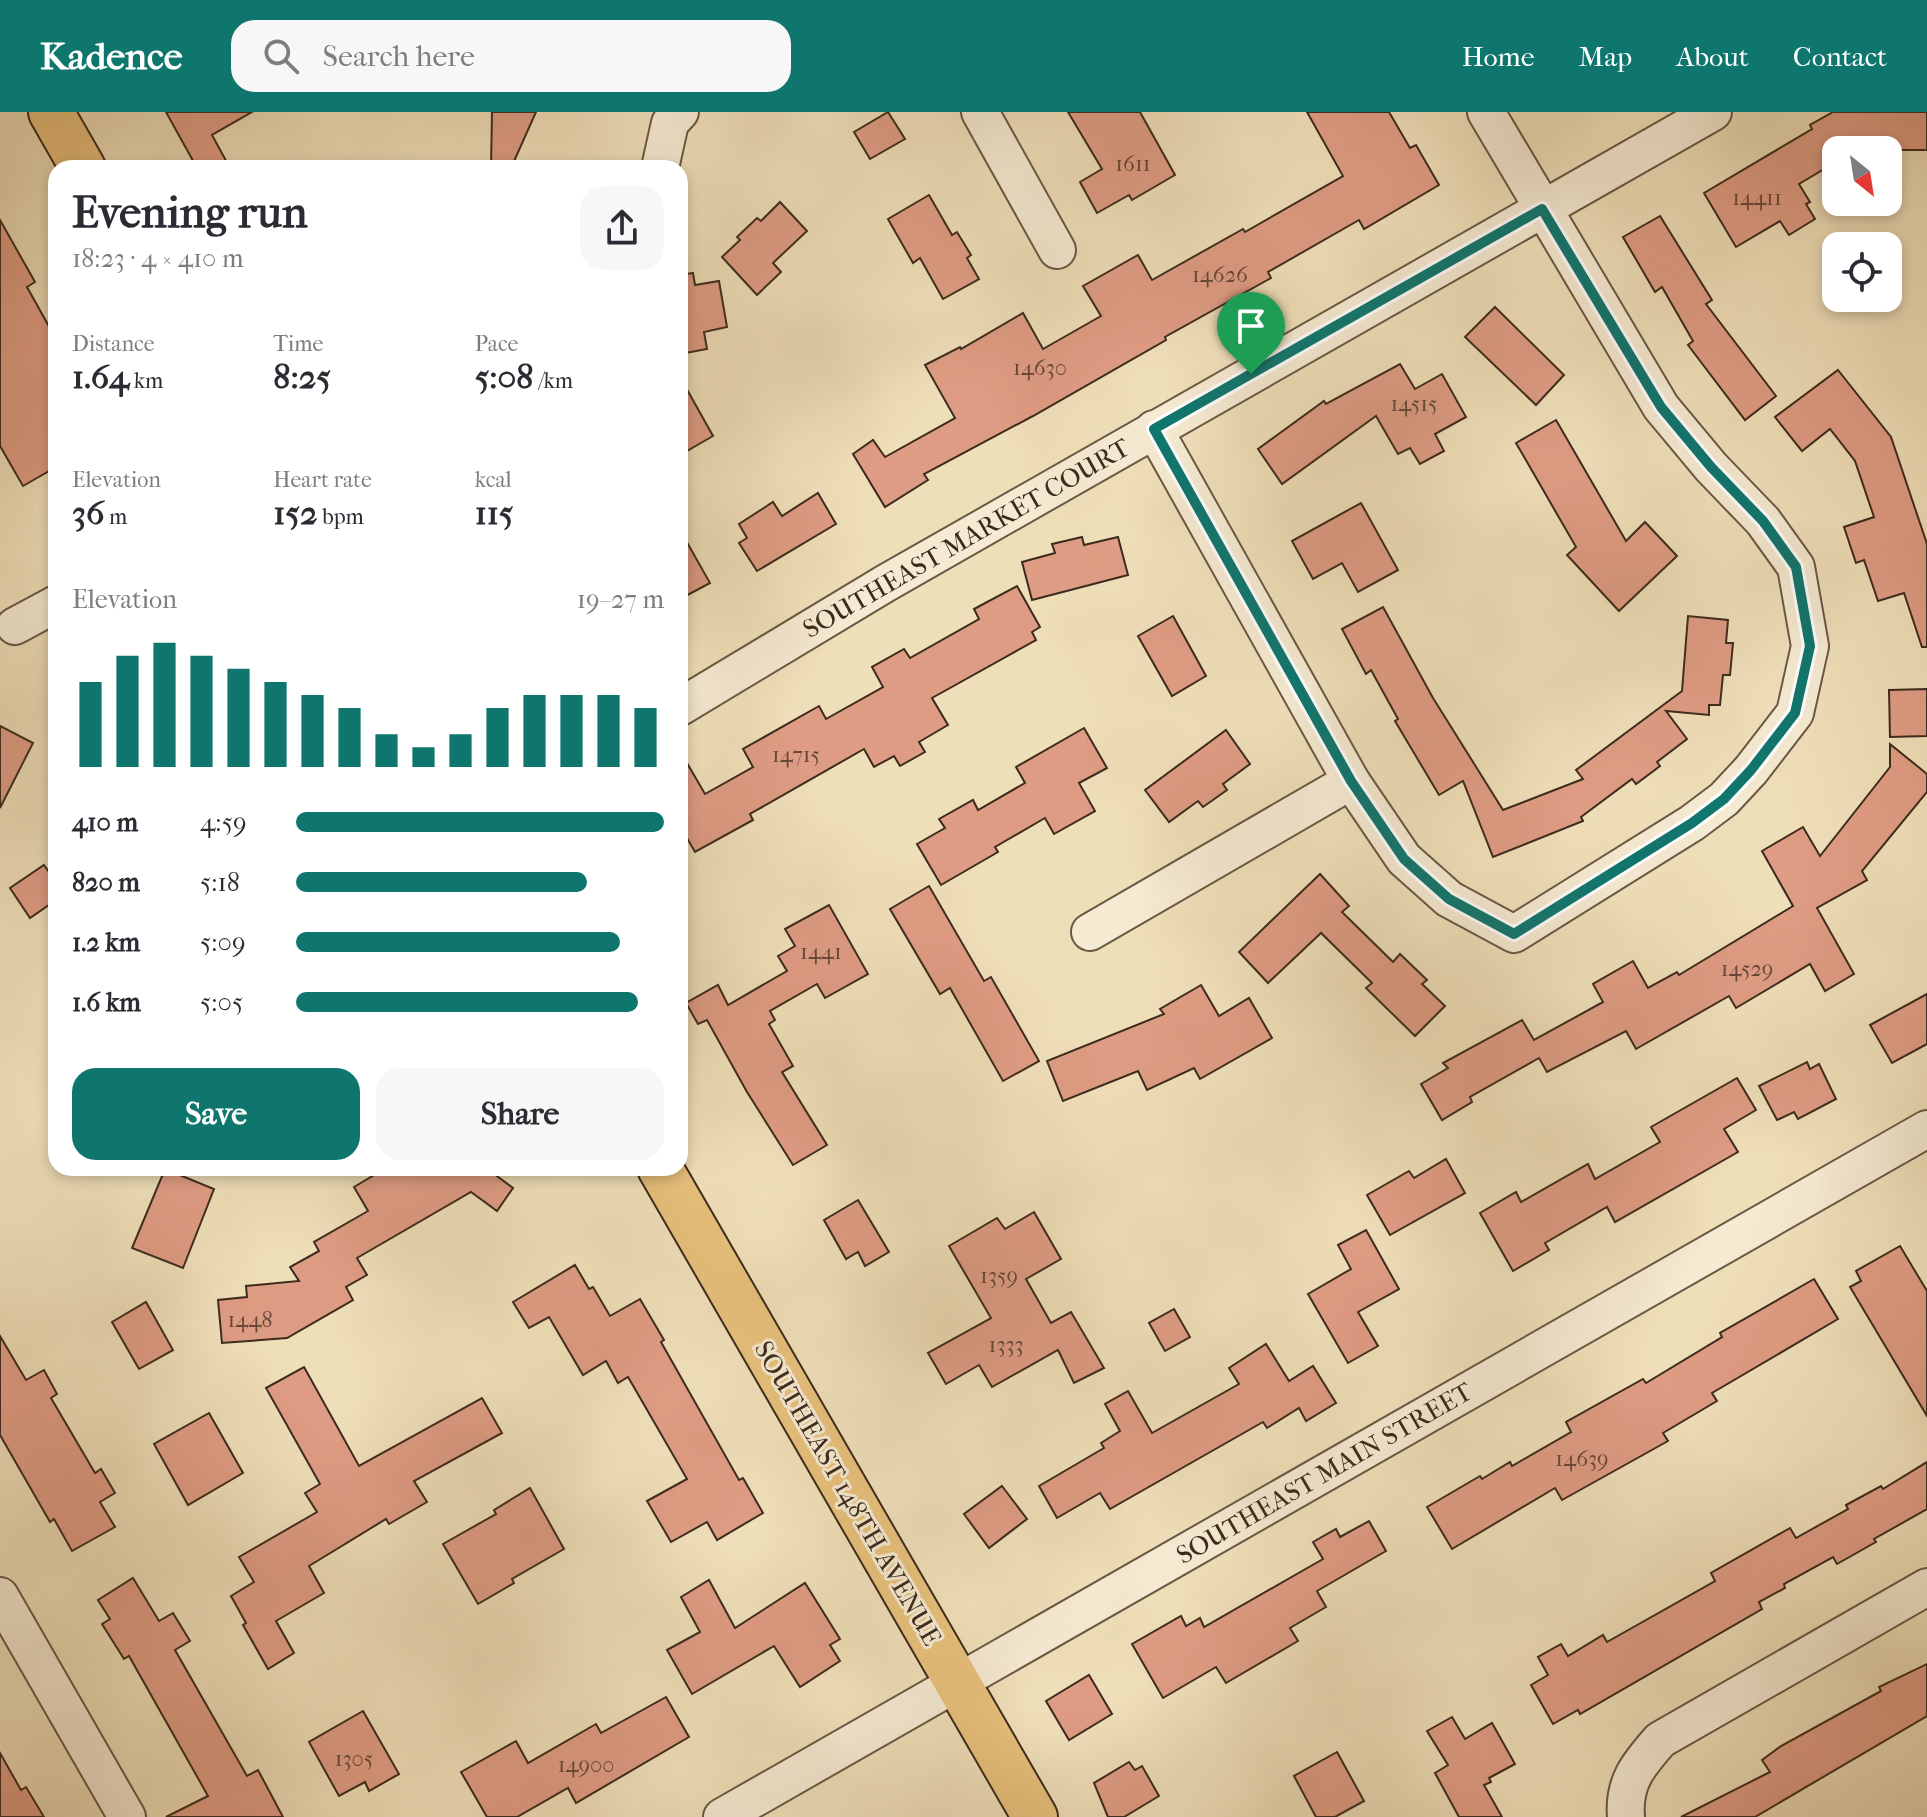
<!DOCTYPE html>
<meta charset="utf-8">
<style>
body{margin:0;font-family:"IM FELL French Canon",serif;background:#f7f7f7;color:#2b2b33;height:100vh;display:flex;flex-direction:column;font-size:30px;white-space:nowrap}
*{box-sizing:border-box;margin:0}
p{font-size:26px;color:#7c7c81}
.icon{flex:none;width:44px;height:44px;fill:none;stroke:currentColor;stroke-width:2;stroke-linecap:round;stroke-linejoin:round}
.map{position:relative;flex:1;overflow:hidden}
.sheet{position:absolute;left:48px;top:48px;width:640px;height:1016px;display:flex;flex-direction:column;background:#fff;border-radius:24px;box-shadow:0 4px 12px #0003}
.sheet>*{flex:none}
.needle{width:52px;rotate:150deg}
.tools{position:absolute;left:1822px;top:24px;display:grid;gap:16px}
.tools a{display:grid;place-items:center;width:80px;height:80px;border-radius:16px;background:#fff;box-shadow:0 4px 12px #0003;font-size:40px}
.pin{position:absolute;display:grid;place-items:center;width:68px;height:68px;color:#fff;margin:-82px -34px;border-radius:50% 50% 50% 0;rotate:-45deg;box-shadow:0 0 8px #0007}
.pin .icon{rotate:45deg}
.round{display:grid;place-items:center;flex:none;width:84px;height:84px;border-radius:24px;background:#f7f7f7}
.head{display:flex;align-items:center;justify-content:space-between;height:136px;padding:0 24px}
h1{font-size:44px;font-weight:800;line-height:60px}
.figures{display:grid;grid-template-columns:repeat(3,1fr);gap:12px;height:136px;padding:8px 24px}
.figures div{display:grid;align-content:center}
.figures b{font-size:34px;font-weight:800}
.figures small{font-size:22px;font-weight:400}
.figures p{font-size:22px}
.chart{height:224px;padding:16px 24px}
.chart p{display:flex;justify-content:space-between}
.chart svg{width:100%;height:144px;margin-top:8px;stroke:#0f766e;stroke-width:6}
.primary-button{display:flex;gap:16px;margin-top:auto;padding:16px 24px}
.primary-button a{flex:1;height:92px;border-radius:24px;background:#0f766e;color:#fff;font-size:32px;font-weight:800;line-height:92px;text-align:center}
.primary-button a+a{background:#f7f7f7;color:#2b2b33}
ul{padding:0 24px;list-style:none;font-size:26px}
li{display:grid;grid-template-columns:128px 96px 1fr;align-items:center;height:60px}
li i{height:20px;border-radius:10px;background:#0f766e}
header{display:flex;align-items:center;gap:48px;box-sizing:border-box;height:112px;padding:0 40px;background:#0f766e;color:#fff}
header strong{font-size:38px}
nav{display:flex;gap:44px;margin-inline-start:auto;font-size:28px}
.search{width:560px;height:72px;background:#f7f7f7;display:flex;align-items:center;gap:20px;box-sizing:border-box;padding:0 28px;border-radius:24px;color:#7c7c81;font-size:30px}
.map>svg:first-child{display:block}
.building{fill:#df9c84;stroke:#3c2b1d;stroke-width:2}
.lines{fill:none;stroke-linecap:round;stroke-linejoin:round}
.minor-casing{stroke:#695844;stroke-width:40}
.major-casing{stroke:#3c2b1d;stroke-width:48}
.minor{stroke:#f5ead2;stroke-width:36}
.major{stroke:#e8c07c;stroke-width:44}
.route-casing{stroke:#fff;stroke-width:16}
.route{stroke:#0f766e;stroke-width:10}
.labels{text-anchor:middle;stroke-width:6;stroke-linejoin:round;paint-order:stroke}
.number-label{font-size:22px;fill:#654737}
.street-label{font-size:26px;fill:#3c2b1d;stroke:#f5ead2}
</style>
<header>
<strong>Kadence</strong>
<div class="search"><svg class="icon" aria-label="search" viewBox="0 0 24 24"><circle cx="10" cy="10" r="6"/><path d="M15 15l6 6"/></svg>Search here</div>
<nav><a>Home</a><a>Map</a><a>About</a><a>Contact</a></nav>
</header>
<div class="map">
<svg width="1927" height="1705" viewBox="0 0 1927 1705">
<rect width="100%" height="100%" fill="#efdfb9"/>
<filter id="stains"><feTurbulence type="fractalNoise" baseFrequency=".0025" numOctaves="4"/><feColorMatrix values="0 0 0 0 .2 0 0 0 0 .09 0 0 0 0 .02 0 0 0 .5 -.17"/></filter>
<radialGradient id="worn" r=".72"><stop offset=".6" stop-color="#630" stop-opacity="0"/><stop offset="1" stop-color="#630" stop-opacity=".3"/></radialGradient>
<g class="building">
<path d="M166 0H252L212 23 230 56H197Z"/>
<path d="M492 0H536L511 56H491Z"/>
<path d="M888 0 905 27 870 47 854 20Z"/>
<path d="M1068 0H1140L1175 63 1132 88 1129 83 1097 101 1080 70 1102 57Z"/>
<path d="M1307 0H1389L1410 36 1416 33 1439 73 1364 117 1359 108 1268 160 1271 166 1165 225 1166 228 1033 304 924 362 928 368 885 395 853 342 873 328 885 345 955 306 925 253 960 235 961 237 1023 201 1043 237 1101 204 1083 174 1138 143 1152 168 1243 117 1245 120 1343 64Z"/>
<path d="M1833 0H1927V38H1836V50L1799 72 1810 90 1806 92 1815 107 1789 123 1780 109 1736 135 1704 81 1812 17 1810 13Z"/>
<path d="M929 83 952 123 957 120 971 143 967 146 979 167 943 187 920 146 913 151 888 107Z"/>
<path d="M780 90 807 119 773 151 781 160 757 183 722 145 740 128 737 125 757 106 761 109Z"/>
<path d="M1660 104 1712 188 1706 192 1776 284 1745 308 1688 233 1693 229 1662 175 1655 180 1623 125Z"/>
<path d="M0 108 35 170 27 175 56 227V355L23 374 0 334Z"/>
<path d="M693 161 695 173 719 169 727 215 704 220 707 237 680 242V163Z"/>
<path d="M1495 195 1564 263 1536 293 1465 225Z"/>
<path d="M1400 252 1415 277 1442 262 1466 305 1435 322 1444 339 1420 352 1410 336 1398 342 1376 304 1282 372 1258 337 1324 289 1326 292Z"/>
<path d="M1838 258 1891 325 1927 432V535H1922L1904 481 1878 489 1864 448 1856 451 1844 415 1874 405 1855 349 1830 317 1802 339 1775 305Z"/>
<path d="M680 265 713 324 680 343Z"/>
<path d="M1556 308 1626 429 1645 410 1677 444 1619 499 1567 443 1576 435 1516 331Z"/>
<path d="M818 381 836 412 757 459 739 431 747 426 739 412 773 390 782 404Z"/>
<path d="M1361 391 1398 458 1358 480 1342 451 1313 467 1292 429Z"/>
<path d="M680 418 710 471 680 487Z"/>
<path d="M1082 425 1084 433 1118 425 1128 463 1032 488 1022 450 1055 441 1052 432Z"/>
<path d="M1017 474 1040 515 1032 520 1036 528 932 586 948 613 919 630 925 640 900 654 894 644 874 655 864 637 750 702 753 708 695 740 680 714V639L705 682 753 655 743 637 819 594 826 607 883 575 872 555 904 537 910 546 979 507 974 497Z"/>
<path d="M1383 495 1433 586 1503 698 1583 667 1576 658 1682 579 1688 504 1728 508 1726 531H1733L1730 563H1723L1720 593H1709V603L1666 599 1687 627 1657 650 1660 654 1636 672 1632 667 1581 705 1583 709 1493 745 1463 669 1439 683 1395 609 1398 607 1371 558 1366 562 1342 517Z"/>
<path d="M1173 504 1206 564 1172 584 1138 524Z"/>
<path d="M1927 577V624L1890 625 1889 578Z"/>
<path d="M0 614 33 631 0 696Z"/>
<path d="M1084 616 1107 656 1079 671 1095 699 1054 722 1045 706 995 735 998 740 941 773 917 732 945 716 939 707 973 688 978 698 1025 671 1016 655Z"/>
<path d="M1226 618 1250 652 1223 672 1227 678 1203 695 1198 689 1169 710 1145 678Z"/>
<path d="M1890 632 1927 662V680L1862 759 1867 768 1817 796 1854 862 1825 879 1810 852 1736 896 1729 884 1636 937 1626 919 1547 960 1539 946 1470 985 1472 990 1442 1008 1421 972 1448 956 1443 951 1522 908 1534 928 1603 890 1593 872 1633 849 1648 876 1677 860 1679 863 1793 794 1762 739 1803 715 1820 744 1890 655Z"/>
<path d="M44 753 56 770V788L30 806 10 776Z"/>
<path d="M1320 762 1349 794 1342 800 1393 850 1400 842 1427 868 1422 872 1445 894 1415 924 1366 876 1372 871 1321 821 1268 871 1239 840Z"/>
<path d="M929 774 984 869 991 865 1039 949 1003 969 950 876 940 882 890 797Z"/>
<path d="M829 793 868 862 825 886 817 872 770 899 775 908 769 912 793 954 782 960 827 1033 793 1053 747 980 707 908 698 912 686 891 718 873 728 893 787 859 778 844 795 834 785 817Z"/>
<path d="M1201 873 1219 904 1249 886 1272 926 1200 967 1194 956 1147 978 1138 959 1063 989 1047 949 1164 902 1160 897Z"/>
<path d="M1927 882V932L1892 951 1870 913Z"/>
<path d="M1807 950 1810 957 1819 952 1836 987 1798 1007 1794 1000 1777 1008 1759 974Z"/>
<path d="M1737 966 1756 998 1724 1017 1738 1040 1615 1110 1607 1095 1545 1131 1549 1138 1513 1159 1480 1101 1516 1080 1521 1090 1588 1052 1595 1067 1660 1030 1651 1015Z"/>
<path d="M1446 1047 1465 1081 1390 1123 1367 1083 1409 1059 1414 1066Z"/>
<path d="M386 1056H511L497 1064 513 1076 497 1099 471 1080 357 1146 367 1163 346 1175 353 1188 287 1226 222 1231 218 1188 247 1185 246 1174 299 1169 290 1155 319 1139 314 1130 368 1099 354 1075Z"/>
<path d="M165 1057 214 1077 183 1156 132 1136Z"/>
<path d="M858 1088 889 1140 865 1154 858 1140 846 1147 824 1108Z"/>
<path d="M1034 1100 1061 1147 1026 1167 1051 1211 1071 1200 1104 1256 1074 1271 1058 1238 992 1275 979 1253 946 1272 928 1241 991 1206 949 1134 997 1106 1005 1117Z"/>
<path d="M1366 1118 1399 1177 1358 1200 1378 1234 1348 1251 1308 1182 1351 1157 1338 1133Z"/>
<path d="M1900 1134 1927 1179V1304L1850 1175 1861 1169 1856 1159Z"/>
<path d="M575 1153 589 1177 593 1175 610 1204 640 1187 664 1228 661 1230 739 1368 743 1366 763 1401 717 1428 707 1410 671 1430 647 1389 687 1367 628 1265 618 1271 606 1249 583 1263 549 1205 529 1216 513 1190Z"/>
<path d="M1814 1167 1838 1207 1712 1281 1717 1289 1663 1321 1668 1329 1562 1388 1555 1376 1452 1437 1427 1395 1480 1364 1482 1367 1510 1350 1512 1354 1571 1320 1566 1310 1643 1267 1646 1271 1722 1225 1720 1221Z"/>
<path d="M146 1190 173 1238 139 1257 112 1210Z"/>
<path d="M1174 1197 1190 1225 1165 1239 1149 1211Z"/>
<path d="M0 1224 26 1268 44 1258 57 1282 51 1286 95 1361 101 1357 115 1381 100 1390 115 1415 72 1439 54 1407 50 1410 0 1323Z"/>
<path d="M1266 1232 1289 1269 1313 1254 1336 1291 1306 1309 1299 1296 1267 1316 1263 1310 1110 1397 1100 1381 1057 1406 1039 1374 1104 1336 1101 1331 1120 1319 1105 1292 1128 1279 1152 1321 1239 1272 1229 1256Z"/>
<path d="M304 1255 359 1354 482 1286 502 1321 414 1369 427 1390 389 1412 386 1407 309 1454 324 1481 276 1509 294 1541 268 1557 243 1513 246 1511 231 1484 254 1470 239 1445 317 1400 305 1381 320 1372 266 1276Z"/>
<path d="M209 1301 243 1361 188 1393 154 1332Z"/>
<path d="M1927 1350V1397L1874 1427 1876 1430 1837 1452 1833 1445 1784 1472 1785 1476 1759 1490 1762 1497 1580 1602 1578 1598 1553 1612 1531 1573 1548 1563 1538 1545 1561 1532 1568 1544 1603 1523 1607 1530 1715 1469 1711 1461 1790 1416 1796 1426 1848 1397 1846 1393 1881 1374 1883 1377Z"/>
<path d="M1002 1374 1027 1407 989 1436 964 1402Z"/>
<path d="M530 1376 564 1437 512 1467 514 1471 478 1492 443 1432 496 1402 494 1398Z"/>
<path d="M1369 1409 1386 1439 1317 1479 1326 1495 1290 1516 1298 1529 1226 1571 1216 1555 1163 1586 1132 1532 1181 1504 1186 1514 1200 1506 1204 1515 1323 1447 1313 1430 1336 1417 1340 1425Z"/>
<path d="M133 1466 159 1509 173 1501 190 1529 175 1538 247 1664 258 1658 283 1705H166L208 1684 129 1544 124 1547 102 1512 110 1507 98 1488Z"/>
<path d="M709 1468 735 1516 805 1471 840 1527 830 1533 840 1549 800 1575 774 1534 692 1582 667 1538 700 1520 681 1485Z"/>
<path d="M1927 1552V1604L1755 1705H1681L1770 1660 1762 1648 1781 1634 1881 1579 1879 1575Z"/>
<path d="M1089 1563 1112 1602 1069 1628 1046 1589Z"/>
<path d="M666 1585 689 1625 576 1691 568 1676 517 1705H487L461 1660 516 1629 528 1651 596 1612 601 1621Z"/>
<path d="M363 1599 399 1662 369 1679 365 1670 339 1684 309 1630Z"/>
<path d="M1452 1605 1465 1627 1492 1611 1515 1652 1489 1666 1491 1670 1484 1673 1502 1705H1459L1435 1661 1448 1653 1427 1619Z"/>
<path d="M1337 1640 1364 1689 1335 1705H1316L1294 1664Z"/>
<path d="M0 1641 21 1678 26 1675 44 1705H0Z"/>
<path d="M1129 1650 1135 1658 1142 1654 1159 1684 1124 1705H1108L1094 1671Z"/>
</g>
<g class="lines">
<defs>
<g id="minor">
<path d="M980 0 1057 138"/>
<path d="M660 56 670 11 680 0"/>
<path d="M1154 317 1351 669 1404 747 1449 787 1514 822 1692 711 1724 687 1751 658 1795 601 1810 534 1796 455 1763 409 1711 355 1661 295 1486 0"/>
<path d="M15 514 56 492"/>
<path d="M680 595 886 471 1713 0"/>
<path d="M1090 820 1351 669"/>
<path d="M0 1484 127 1705"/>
<path d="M722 1705 1927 1017"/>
<path d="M1626 1705C1623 1670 1639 1652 1660 1628L1927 1475"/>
</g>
<g id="major">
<path d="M51 0 83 56"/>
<path d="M660 1056 1035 1705"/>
</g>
</defs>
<use href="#minor" class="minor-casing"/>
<use href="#major" class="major-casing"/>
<use href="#minor" class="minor"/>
<use href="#major" class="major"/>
</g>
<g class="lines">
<defs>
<path id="route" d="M1542 97 1661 295 1711 355 1763 409 1796 455 1810 534 1795 601 1751 658 1724 687 1692 711 1514 822 1449 787 1404 747 1351 669 1154 317Z"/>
</defs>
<use href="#route" class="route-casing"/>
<use href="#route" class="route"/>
</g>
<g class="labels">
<g class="number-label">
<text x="1133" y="59">1611</text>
<text x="1757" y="93">14411</text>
<text x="1220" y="170">14626</text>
<text x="1040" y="263">14630</text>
<text x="1414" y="299">14515</text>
<text x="796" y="650">14715</text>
<text x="821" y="847">1441</text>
<text x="1747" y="864">14529</text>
<text x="999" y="1171">1359</text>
<text x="250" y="1215">1448</text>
<text x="1006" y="1240">1333</text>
<text x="1582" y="1354">14639</text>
<text x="354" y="1654">1305</text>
<text x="586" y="1660">14900</text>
</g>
<g class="street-label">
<text transform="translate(966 426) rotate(-30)" y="9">SOUTHEAST MARKET COURT</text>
<text transform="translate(1324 1361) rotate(-30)" y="9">SOUTHEAST MAIN STREET</text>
<text transform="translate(848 1381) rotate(60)" y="9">SOUTHEAST 148TH AVENUE</text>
</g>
</g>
<rect width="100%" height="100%" filter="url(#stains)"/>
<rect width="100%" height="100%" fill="url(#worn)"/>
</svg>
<div class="tools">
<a><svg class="needle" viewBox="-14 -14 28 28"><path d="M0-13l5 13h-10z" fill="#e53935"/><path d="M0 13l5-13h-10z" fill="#7c7c81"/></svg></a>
<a><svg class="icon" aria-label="locate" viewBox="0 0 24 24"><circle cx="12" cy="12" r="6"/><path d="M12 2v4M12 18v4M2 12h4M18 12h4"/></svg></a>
</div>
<div class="pin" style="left:1251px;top:262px;background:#1e9e55"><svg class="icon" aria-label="arrive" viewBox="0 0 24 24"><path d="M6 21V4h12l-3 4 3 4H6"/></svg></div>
<section class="sheet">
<div class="head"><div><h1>Evening run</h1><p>18:23 · 4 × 410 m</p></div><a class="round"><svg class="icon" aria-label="share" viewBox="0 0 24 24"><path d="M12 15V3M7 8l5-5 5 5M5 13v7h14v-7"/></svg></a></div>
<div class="figures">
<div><p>Distance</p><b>1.64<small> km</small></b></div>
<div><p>Time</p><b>8:25</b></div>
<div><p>Pace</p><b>5:08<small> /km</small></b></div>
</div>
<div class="figures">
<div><p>Elevation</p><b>36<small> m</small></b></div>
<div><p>Heart rate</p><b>152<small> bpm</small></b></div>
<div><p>kcal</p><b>115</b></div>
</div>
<div class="chart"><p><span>Elevation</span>19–27 m</p>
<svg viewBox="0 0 160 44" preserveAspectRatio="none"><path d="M5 44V18M15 44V10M25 44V6M35 44V10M45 44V14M55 44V18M65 44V22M75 44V26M85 44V34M95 44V38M105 44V34M115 44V26M125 44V22M135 44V22M145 44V22M155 44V26"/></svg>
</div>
<ul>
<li><b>410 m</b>4:59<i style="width:100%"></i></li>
<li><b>820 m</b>5:18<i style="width:79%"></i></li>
<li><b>1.2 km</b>5:09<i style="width:88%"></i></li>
<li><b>1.6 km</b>5:05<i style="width:93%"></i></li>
</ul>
<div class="primary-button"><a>Save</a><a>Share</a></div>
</section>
</div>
